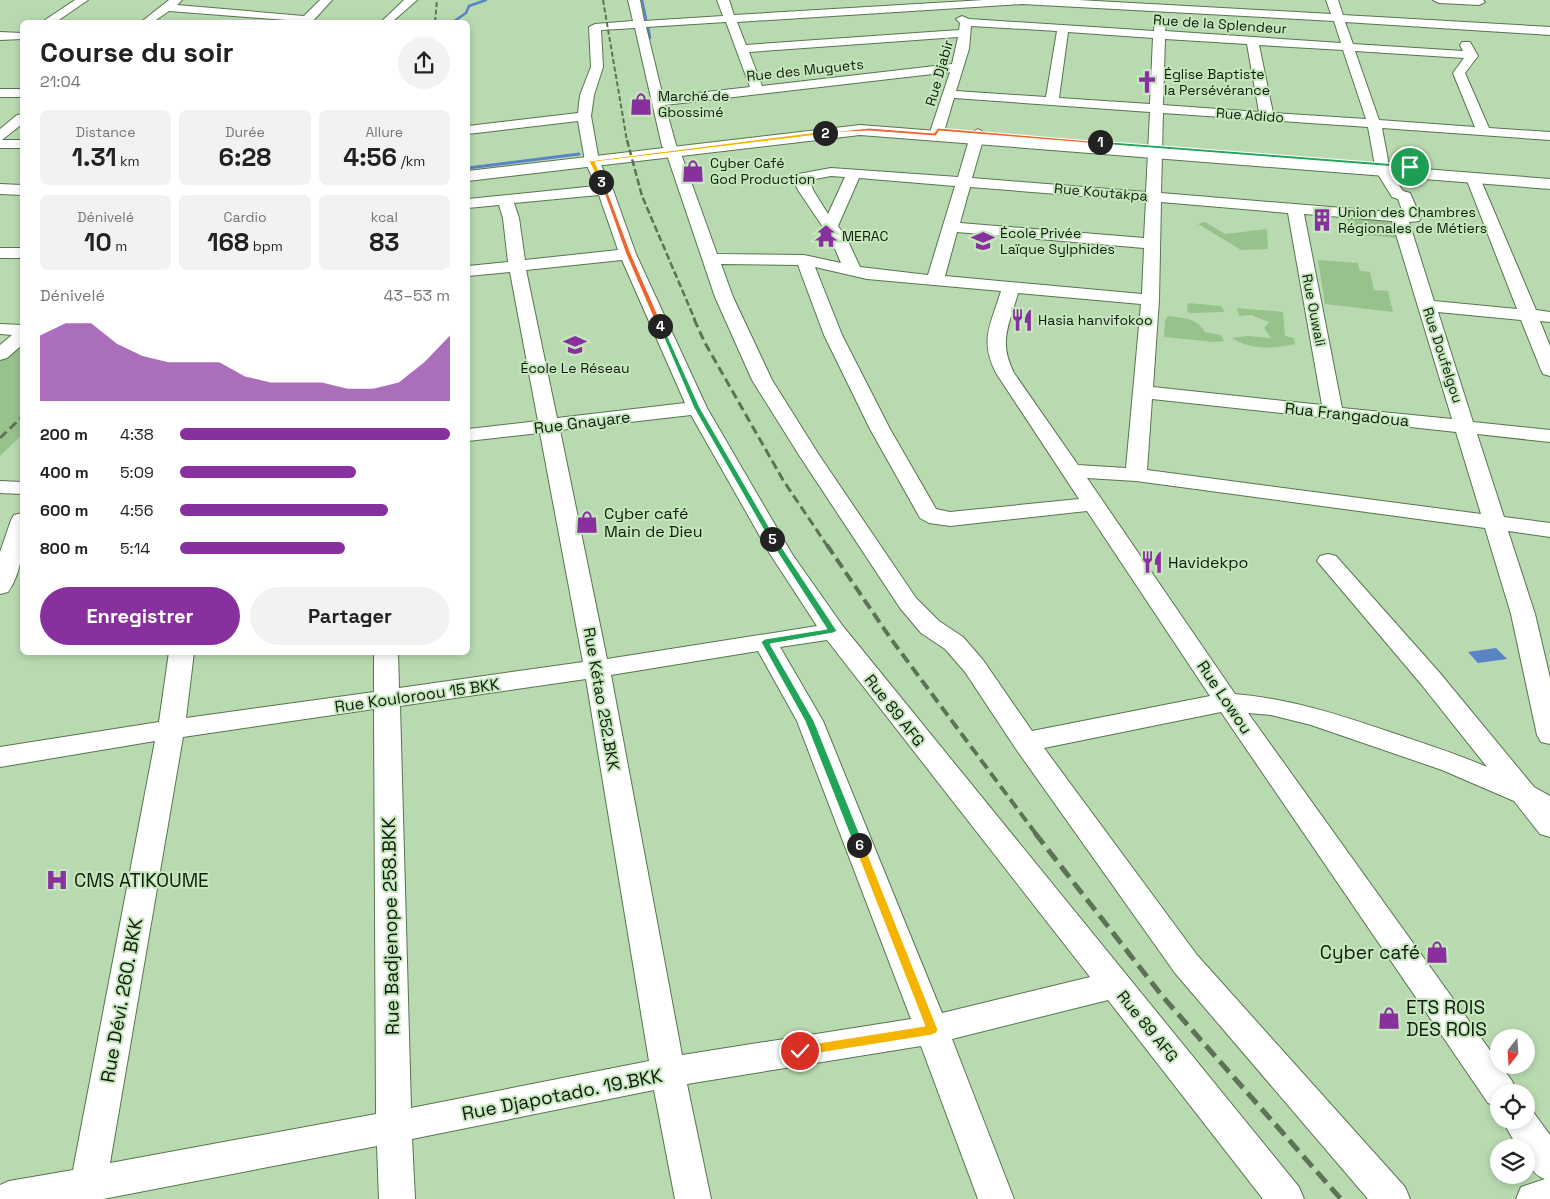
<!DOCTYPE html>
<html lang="fr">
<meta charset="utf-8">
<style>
body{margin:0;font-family:"Space Grotesk",sans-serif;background:#f2f2f2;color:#222;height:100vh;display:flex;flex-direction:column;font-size:19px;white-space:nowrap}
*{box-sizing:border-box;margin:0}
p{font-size:16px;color:#767676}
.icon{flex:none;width:28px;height:28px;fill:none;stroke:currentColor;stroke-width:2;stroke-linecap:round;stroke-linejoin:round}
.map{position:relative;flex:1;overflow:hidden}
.details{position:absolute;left:20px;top:20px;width:450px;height:635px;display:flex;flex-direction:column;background:#fff;border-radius:8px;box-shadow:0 2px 8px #0003}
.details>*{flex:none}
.needle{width:32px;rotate:197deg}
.buttons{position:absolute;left:1490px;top:1029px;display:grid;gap:10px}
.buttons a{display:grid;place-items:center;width:45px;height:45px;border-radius:50%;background:#fff;box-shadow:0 2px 8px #0003;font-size:25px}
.pin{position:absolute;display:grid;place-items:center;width:42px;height:42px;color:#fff;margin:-21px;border:2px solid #fff;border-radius:50%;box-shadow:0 1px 5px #0007}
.km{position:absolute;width:25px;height:25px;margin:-12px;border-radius:50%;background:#222;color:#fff;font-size:14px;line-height:25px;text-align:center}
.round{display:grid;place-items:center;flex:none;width:52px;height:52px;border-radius:26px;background:#f2f2f2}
.summary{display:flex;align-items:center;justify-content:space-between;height:85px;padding:0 20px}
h1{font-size:28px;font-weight:700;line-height:38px}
.stats{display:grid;grid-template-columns:repeat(3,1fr);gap:8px;height:85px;padding:5px 20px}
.stats div{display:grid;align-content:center;border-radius:8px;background:#f2f2f2;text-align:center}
.stats b{font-size:25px;font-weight:700}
.stats small{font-size:14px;font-weight:400}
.stats p{font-size:14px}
.chart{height:140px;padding:10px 20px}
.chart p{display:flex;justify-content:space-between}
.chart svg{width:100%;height:90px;margin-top:5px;fill:#88319e;opacity:.7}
.cta{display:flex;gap:10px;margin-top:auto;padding:10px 20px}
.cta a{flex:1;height:58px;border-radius:30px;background:#88319e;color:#fff;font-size:20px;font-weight:700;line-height:58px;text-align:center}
.cta a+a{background:#f2f2f2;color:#222}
ul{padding:0 20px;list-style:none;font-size:16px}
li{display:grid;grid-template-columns:80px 60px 1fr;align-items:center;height:38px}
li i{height:12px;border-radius:6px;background:#88319e}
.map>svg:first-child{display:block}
.green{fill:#97c28c}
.water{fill:#5983c5}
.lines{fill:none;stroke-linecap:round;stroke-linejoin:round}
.stream-far1{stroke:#5983c5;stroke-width:2.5}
.stream{stroke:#5983c5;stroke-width:3}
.minor-casing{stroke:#57754f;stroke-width:2}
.major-casing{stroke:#57754f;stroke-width:2}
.minor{fill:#fff;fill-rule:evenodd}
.major{fill:#fff;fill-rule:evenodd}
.rail-far4{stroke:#5d7257;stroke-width:2;stroke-dasharray:5 2.5;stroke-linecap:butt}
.rail-far3{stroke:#5d7257;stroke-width:2.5;stroke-dasharray:7 3;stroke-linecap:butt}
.rail-far2{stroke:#5d7257;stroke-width:3;stroke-dasharray:9 4.5;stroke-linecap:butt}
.rail-far1{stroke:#5d7257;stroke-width:4;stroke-dasharray:11 5.5;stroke-linecap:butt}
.rail{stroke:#5d7257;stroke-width:5;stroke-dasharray:14 7;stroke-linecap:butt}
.split-1{fill:#22a559;stroke:#fff}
.split-2{fill:#f0652b;stroke:#fff}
.split-3{fill:#f5b400;stroke:#fff}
.split-4{fill:#f0652b;stroke:#fff}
.split-5{fill:#22a559;stroke:#fff}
.split-6{fill:#22a559;stroke:#fff}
.split-7{fill:#f5b400;stroke:#fff}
.labels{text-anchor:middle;stroke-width:4;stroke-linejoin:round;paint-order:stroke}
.far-street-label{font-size:14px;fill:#0f1b0c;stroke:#c6e7bd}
.far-poi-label{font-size:14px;fill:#0f1b0c;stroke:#c6e7bd;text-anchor:start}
.street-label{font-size:16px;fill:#0f1b0c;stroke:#c6e7bd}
.poi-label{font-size:16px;fill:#0f1b0c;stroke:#c6e7bd;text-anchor:start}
.near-poi-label{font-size:19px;fill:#0f1b0c;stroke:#c6e7bd;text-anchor:start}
.near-street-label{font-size:19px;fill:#0f1b0c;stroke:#c6e7bd}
</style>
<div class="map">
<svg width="1550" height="1199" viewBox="0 0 1550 1199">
<rect width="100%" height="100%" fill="#b9dab0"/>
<g class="green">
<path d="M1346 215 1392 219 1399 238 1352 234Z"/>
<path d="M1205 222 1225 234 1267 229 1268 249 1241 250 1198 224Z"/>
<path d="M1318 260 1358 263 1360 271 1370 272 1374 290 1388 291 1393 312 1325 304Z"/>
<path d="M1188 303 1221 306 1225 312 1190 313 1187 311Z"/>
<path d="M1237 308 1283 312 1285 336 1294 338 1295 344C1274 349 1250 350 1232 338L1248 336 1271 338 1264 328 1269 322 1251 315 1239 316Z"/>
<path d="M1168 316C1182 318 1198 318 1205 332L1221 335 1224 341 1214 342 1164 337 1165 321Z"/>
<path d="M22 341V435L0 456V358Z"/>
</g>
<path class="water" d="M1496 648 1507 659 1478 663 1468 652Z"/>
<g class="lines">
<g class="stream-far1">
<path d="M642 0 646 19"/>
<path d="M453 22 466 13 469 6 486 0"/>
<path d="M648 26 650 38"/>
</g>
<path class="stream" d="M468 168 579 154"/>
<defs>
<g id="minor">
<path d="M75 0H88L56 22H44L45 20Z"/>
<path d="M169 0H182L177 5 304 16 320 0H332L312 22 169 11 153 22H141Z"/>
<path d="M404 0H417L392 22H381Z"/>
<path d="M628 0H640L644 21 723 16 717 0H729L734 15 984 0H1078L1331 14 1326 0H1338L1343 15 1550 27V35L1345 22 1353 44 1463 51 1460 45 1462 42H1470L1478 56 1465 73 1489 128 1550 132V140L1382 128 1390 171 1403 191 1410 193 1421 218 1419 221 1409 222 1434 301 1517 309 1466 178 1468 175H1478L1480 178 1536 310 1550 312V322L1540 321 1550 346V376L1543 374 1541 370 1521 320 1438 312 1473 422 1550 430V442L1477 434 1504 517 1550 523V537L1508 531 1535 614 1550 678V744L1541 742 1537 735 1511 614 1485 528 1136 481 1087 478 1235 694C1291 699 1337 714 1390 732 1422 743 1455 753 1487 767L1421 684 1317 561 1320 556 1328 554 1336 556 1439 672 1534 787 1550 796V837L1540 834 1514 801 1442 770 1311 725 1271 715 1248 713 1512 1081 1517 1092H1499V1107L1488 1103 1221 712 1044 748 1197 955 1405 1187 1410 1199H1368L1175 973 1016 749 965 672 945 649 921 633 900 608 799 455 752 380 715 297 666 152 662 146 635 28 601 30 603 67 594 95 591 116 599 161 613 190 636 254 707 408 792 554 842 625 1299 1187 1304 1199H1263L1108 1000 952 1039 1014 1199H978L921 1046 687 1084 711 1199H675L654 1090 412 1139 415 1199H379L377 1146 103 1199H0V1185L9 1181 73 1170 155 741 0 767V747L159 722 169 652H194L186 718 374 692V652H398L399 688 583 662 540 433 468 441V429L538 421 510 272 468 276V266L508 262 503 218 499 205 468 208V199L596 186 585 161 578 121 468 134V126L578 113 580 95 591 67 589 27 595 24 633 21ZM1022 4 1334 21 1341 43 1165 31 1167 20 1161 17 1155 20 1154 31 969 19 962 16 956 19 960 23 959 30 746 45 737 22ZM726 22 750 87 663 97 646 27ZM971 26 1057 31 1046 97 956 91 969 49ZM1068 32 1153 38 1150 104 1059 98ZM958 37 952 64 762 86 749 52ZM1165 39 1247 44 1259 112 1163 105ZM1259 45 1343 50 1366 119 1273 113ZM1355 51 1464 58 1453 73 1475 127 1379 120ZM950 72 929 135 936 139 943 135 954 98 1150 112 1146 192 972 178 985 133 978 129 971 133 958 177 831 168 798 174 795 183 798 190 831 239 841 263 804 255 717 254 680 151 676 145 665 105ZM1163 113 1368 127 1376 171 1392 197 1398 199 1403 213 1161 193ZM831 176 845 177 828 214 813 190 810 180ZM859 178 955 186 928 275 860 267 847 239 838 226ZM970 187 1146 201 1144 238 960 223ZM599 195 618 250 525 260 519 218 514 203ZM1161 202 1288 213 1322 405 1153 387 1159 300ZM1304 214 1392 221 1452 419 1342 408ZM957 232 1144 248 1142 294 945 276ZM622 260 685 403 557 418 526 270ZM721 264 798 265 824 335 870 429 920 518 929 523 950 526 1087 511 1210 696 1032 731 983 660 963 637 939 621 916 598 819 455 772 380 733 297ZM815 267 867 279 1001 291C991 325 979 339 996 373L1079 499 950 512 936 509 890 429 842 335ZM1018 293 1141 304 1126 468 1078 465 1014 373C998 341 1009 326 1018 293ZM1152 399 1456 432 1481 514 1147 470ZM691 415 770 554 817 626 607 659 560 430ZM827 640 1090 977 942 1013 823 721 780 647ZM758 651 797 721 911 1019 682 1055 611 675ZM586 679 649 1061 411 1108 400 706ZM374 709 376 1114 110 1163 183 737Z"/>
<path d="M1433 0H1483L1485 2 1479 5 1439 3Z"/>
<path d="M0 32 22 33V39L0 40Z"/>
<rect x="0" y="89" width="22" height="8"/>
<path d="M22 114V124L2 140H22V148H0V129L17 115Z"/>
<rect x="0" y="248" width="22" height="10"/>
<path d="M0 324 22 325V345L7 358 0 360V345L12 335 0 334Z"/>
<path d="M0 481 22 482V494L0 493Z"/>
<path d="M22 513C25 538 23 571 8 592L0 594V552L11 520 14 515Z"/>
<path d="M1526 1107 1531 1109 1550 1135V1199H1516L1521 1187 1545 1179C1531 1174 1526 1161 1526 1148H1518L1502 1120H1526Z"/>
</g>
<g id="major">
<path d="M860 125 1550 179V189L860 135 468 181V171Z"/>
<path d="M0 184 22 185V195L0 194Z"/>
</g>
</defs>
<use href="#minor" class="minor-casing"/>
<use href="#major" class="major-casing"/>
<use href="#minor" class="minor"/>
<use href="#major" class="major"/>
<g class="rail-far4">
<path d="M603 0 627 141"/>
<path d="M435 22 437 0"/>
</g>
<path class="rail-far3" d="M627 140 642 196 695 320"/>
<g class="rail-far2">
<path d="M694 319 705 343 783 480 828 547"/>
<path d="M0 438 22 417"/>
</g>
<path class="rail-far1" d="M827 545 891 639 1036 834"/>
<path class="rail" d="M1035 833 1163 997 1341 1199"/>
</g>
<path class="split-1" d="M1098 141 1410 165 1412 167 1410 168 1100 144Z"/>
<path class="split-2" d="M869 128 934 133 938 128 1102 142 1100 144 939 131 936 136 869 131 822 133Z"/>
<path class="split-3" d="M825 131 826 134 595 162 604 182 601 184 599 182 589 161Z"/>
<path class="split-4" d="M600 181 604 182 631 254 663 327 657 326 626 254Z"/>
<path class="split-5" d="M658 324 663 326 700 408 776 539 775 541 769 539 694 408Z"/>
<path class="split-6" d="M770 537H775L837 631 833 633 770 644 814 721 864 845 859 849 854 845 805 721 761 642 765 639 827 629 769 539Z"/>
<path class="split-7" d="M859 841 864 845 938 1030 936 1033 932 1035 800 1056 796 1055 794 1051 796 1047 800 1046 925 1026 854 845Z"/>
<defs>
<symbol id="church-bare" viewBox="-9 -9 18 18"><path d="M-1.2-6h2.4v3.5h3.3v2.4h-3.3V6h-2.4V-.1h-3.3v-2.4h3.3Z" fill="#88319e" stroke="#c6e7bd" stroke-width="2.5" paint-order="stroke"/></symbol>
<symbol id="shop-bare" viewBox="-9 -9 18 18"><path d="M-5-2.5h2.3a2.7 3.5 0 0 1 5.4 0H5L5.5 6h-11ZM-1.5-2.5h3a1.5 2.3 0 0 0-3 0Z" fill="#88319e" stroke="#c6e7bd" stroke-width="2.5" paint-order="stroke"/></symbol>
<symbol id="building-bare" viewBox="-9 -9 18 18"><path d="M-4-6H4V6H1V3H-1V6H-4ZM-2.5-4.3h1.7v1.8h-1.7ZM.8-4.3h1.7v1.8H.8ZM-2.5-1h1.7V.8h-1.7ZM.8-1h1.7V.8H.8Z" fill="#88319e" stroke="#c6e7bd" stroke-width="2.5" paint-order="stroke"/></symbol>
<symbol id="temple-bare" viewBox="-9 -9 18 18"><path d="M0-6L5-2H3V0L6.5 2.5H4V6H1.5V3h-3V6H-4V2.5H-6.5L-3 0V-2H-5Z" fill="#88319e" stroke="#c6e7bd" stroke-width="2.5" paint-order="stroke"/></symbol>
<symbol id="school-bare" viewBox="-9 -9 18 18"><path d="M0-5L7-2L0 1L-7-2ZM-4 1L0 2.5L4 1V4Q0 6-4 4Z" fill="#88319e" stroke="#c6e7bd" stroke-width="2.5" paint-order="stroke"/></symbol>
<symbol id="restaurant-bare" viewBox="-9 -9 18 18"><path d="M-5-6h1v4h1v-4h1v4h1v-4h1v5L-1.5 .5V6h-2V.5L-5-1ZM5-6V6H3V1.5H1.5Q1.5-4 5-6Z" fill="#88319e" stroke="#c6e7bd" stroke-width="2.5" paint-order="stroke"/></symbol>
<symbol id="hospital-bare" viewBox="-9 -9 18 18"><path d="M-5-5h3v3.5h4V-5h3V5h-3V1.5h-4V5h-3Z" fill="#88319e" stroke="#c6e7bd" stroke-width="2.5" paint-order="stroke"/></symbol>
</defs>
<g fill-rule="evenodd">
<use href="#church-bare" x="1131" y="66" width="32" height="32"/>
<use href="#shop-bare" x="625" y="88" width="32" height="32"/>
<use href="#shop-bare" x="677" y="155" width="32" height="32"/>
<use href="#building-bare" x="1306" y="204" width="32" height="32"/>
<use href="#temple-bare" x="810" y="220" width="32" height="32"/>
<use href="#school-bare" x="967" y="225" width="32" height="32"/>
<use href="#restaurant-bare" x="1006" y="304" width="32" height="32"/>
<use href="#school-bare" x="559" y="329" width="32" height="32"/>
<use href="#shop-bare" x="571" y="506" width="32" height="32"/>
<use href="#restaurant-bare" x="1136" y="546" width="32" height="32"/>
<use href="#hospital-bare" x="41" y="864" width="32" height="32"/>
<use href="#shop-bare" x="1421" y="936" width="32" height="32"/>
<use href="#shop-bare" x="1373" y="1002" width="32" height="32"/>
</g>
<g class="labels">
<g class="far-street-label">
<text transform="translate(1220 24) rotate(4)" y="5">Rue de la Splendeur</text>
<text transform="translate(805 70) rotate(-6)" y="5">Rue des Muguets</text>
<text transform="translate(939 73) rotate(-74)" y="5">Rue Djabir</text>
<text transform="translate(1250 115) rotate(4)" y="5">Rue Adido</text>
<text transform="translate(1101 192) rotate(5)" y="5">Rue Koutakpa</text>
<text transform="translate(1314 310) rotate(79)" y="5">Rue Ouwali</text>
<text transform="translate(1443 355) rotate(72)" y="5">Rue Doufelgou</text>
</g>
<g class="far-poi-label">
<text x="1164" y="79">Église Baptiste<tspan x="1164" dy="16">la Persévérance</tspan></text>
<text x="658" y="101">Marché de<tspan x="658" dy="16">Gbossimé</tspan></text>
<text x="710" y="168">Cyber Café<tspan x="710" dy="16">God Production</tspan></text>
<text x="1338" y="217">Union des Chambres<tspan x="1338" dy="16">Régionales de Métiers</tspan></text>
<text x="1000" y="238">École Privée<tspan x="1000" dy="16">Laïque Sylphides</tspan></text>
<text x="842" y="241">MERAC</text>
<text x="1038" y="325">Hasia hanvifokoo</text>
<text x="575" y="373" text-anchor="middle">École Le Réseau</text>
</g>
<g class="street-label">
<text transform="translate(1347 414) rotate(6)" y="6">Rua Frangadoua</text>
<text transform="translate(582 422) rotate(-7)" y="6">Rue Gnayare</text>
<text transform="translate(417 695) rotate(-8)" y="6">Rue Kouloroou 15 BKK</text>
<text transform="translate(1225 697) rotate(56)" y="6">Rue Lowou</text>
<text transform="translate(602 699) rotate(80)" y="6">Rue Kétao 252.BKK</text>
<text transform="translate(895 710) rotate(52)" y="6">Rue 89 AFG</text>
<text transform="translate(1148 1026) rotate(51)" y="6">Rue 89 AFG</text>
</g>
<g class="poi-label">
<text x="604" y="519">Cyber café<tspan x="604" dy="18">Main de Dieu</tspan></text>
<text x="1168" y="568">Havidekpo</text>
</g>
<g class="near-poi-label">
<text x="74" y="887">CMS ATIKOUME</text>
<text x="1420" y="959" text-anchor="end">Cyber café</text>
<text x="1406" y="1014">ETS ROIS<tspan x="1406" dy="22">DES ROIS</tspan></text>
</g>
<g class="near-street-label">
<text transform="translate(390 926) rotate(-91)" y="7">Rue Badjenope 258.BKK</text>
<text transform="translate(121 1000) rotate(-80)" y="7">Rue Dévi. 260. BKK</text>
<text transform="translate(562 1094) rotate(-11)" y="7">Rue Djapotado. 19.BKK</text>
</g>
</g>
</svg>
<div class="buttons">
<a><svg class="needle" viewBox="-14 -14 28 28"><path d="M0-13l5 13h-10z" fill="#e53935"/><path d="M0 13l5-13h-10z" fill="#767676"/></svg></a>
<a><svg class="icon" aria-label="locate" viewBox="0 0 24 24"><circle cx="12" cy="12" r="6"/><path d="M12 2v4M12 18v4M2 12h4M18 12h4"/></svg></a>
<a><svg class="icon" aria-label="layers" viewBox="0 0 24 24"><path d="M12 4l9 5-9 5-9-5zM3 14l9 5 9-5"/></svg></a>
</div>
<div class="pin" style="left:1410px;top:167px;background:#1e9e55"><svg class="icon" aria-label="arrive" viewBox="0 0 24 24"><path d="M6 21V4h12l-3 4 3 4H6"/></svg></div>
<div class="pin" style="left:800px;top:1051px;background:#d93025"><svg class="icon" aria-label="check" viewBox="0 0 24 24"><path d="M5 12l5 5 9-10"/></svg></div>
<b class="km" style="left:1100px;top:142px">1</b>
<b class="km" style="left:825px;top:133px">2</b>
<b class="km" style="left:601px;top:182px">3</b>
<b class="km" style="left:660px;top:326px">4</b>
<b class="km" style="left:772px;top:539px">5</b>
<b class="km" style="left:859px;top:845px">6</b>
<section class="details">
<div class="summary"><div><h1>Course du soir</h1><p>21:04</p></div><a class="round"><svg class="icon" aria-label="share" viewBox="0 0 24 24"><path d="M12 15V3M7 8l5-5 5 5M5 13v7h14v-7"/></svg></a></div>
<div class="stats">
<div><p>Distance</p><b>1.31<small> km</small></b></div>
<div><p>Durée</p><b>6:28</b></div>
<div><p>Allure</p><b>4:56<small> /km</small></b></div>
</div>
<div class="stats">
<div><p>Dénivelé</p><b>10<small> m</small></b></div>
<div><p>Cardio</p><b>168<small> bpm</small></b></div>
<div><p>kcal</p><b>83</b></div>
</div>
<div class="chart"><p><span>Dénivelé</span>43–53 m</p>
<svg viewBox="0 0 160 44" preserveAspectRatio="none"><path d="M0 44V12L10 6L20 6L30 16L40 22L50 25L60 25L70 25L80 32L90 35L100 35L110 35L120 38L130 38L140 35L150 25L160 12V44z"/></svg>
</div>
<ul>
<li><b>200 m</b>4:38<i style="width:100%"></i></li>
<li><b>400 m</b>5:09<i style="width:65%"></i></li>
<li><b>600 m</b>4:56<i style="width:77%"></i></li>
<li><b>800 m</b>5:14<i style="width:61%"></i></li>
</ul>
<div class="cta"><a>Enregistrer</a><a>Partager</a></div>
</section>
</div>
